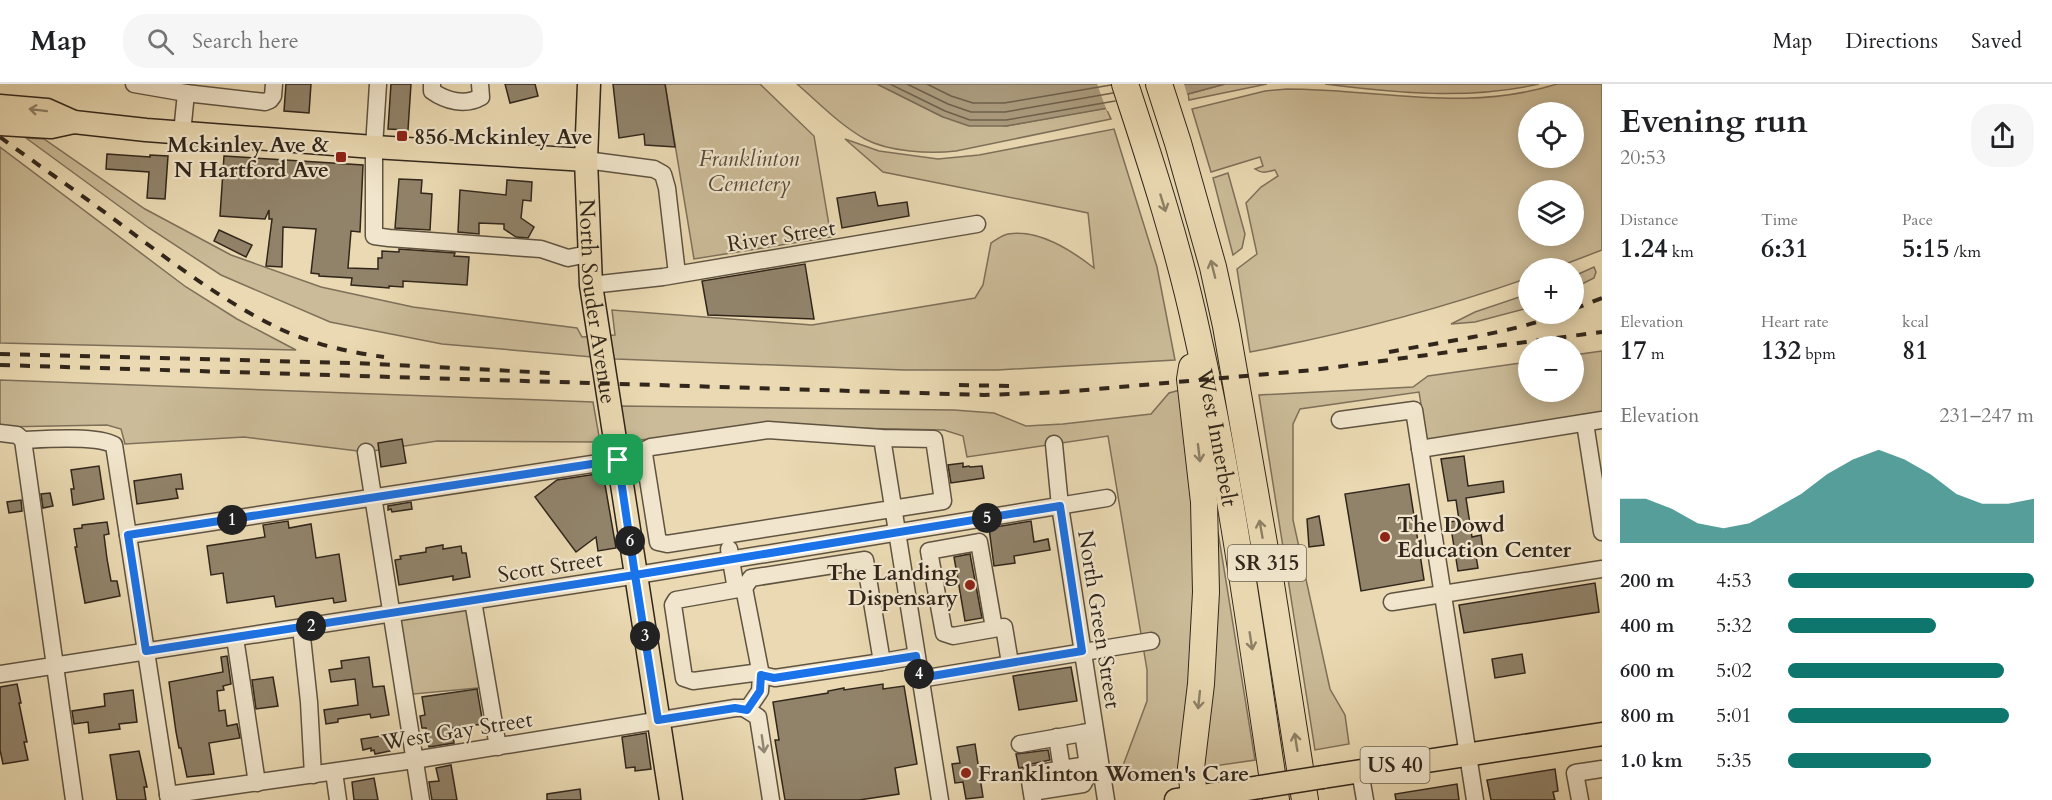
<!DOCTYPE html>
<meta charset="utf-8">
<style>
body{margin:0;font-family:Cardo,serif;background:#f6f6f6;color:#202124;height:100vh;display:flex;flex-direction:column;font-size:22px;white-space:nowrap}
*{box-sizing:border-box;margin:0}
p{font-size:20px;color:#757577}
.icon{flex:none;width:33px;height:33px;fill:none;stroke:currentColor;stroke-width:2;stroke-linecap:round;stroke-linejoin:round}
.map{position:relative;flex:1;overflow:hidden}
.sheet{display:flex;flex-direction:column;background:#fff;width:450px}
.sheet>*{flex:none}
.buttons{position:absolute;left:1518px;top:18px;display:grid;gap:12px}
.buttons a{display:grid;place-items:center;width:66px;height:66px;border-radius:50%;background:#fff;box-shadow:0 3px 15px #0003;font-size:30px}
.pin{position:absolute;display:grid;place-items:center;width:51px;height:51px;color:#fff;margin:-26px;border-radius:12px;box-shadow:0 3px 9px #0006}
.km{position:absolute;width:30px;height:30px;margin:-15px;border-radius:50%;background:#222;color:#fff;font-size:16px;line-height:30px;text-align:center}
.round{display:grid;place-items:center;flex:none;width:63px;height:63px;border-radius:24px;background:#f6f6f6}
.overview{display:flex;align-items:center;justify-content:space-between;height:102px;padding:0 18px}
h1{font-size:33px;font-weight:800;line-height:45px}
.metrics{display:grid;grid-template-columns:repeat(3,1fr);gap:9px;height:102px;padding:6px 18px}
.metrics div{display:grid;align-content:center}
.metrics b{font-size:26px;font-weight:800}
.metrics small{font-size:16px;font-weight:400}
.metrics p{font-size:16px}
.chart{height:168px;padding:12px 18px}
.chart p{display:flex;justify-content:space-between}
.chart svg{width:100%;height:108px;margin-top:6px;fill:#0f766e;opacity:.7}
ul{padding:0 18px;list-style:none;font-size:20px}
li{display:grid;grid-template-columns:96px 72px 1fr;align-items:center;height:45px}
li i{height:15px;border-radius:8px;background:#0f766e}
header{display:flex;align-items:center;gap:36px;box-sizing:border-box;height:84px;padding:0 30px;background:#fff;border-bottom:2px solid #e0e0e0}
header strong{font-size:28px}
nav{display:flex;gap:33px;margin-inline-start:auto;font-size:21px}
.search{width:420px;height:54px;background:#f6f6f6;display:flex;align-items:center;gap:15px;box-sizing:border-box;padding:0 21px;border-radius:24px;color:#757577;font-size:22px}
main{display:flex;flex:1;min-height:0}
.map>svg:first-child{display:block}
.green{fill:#cbbb98;stroke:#7e705a;stroke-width:1.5;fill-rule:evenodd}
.water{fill:#ab9c7f;stroke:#7a6d57;stroke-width:1.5}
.pier{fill:#ead9b2}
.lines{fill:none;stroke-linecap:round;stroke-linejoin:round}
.shore{stroke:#6e614d;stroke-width:1.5}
.building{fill:#91836a;stroke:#31261b;stroke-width:1.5}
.minor-casing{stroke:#5f5341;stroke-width:19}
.major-casing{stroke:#31261b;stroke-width:25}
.highway-casing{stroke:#31261b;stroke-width:28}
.minor{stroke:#f1e6cd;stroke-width:16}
.major{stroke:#ead9b2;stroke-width:22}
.highway{stroke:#ead9b2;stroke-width:26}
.rail{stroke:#31261b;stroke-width:4;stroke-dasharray:10 10;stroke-linecap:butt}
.major-bridge-casing{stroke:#31261b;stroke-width:25;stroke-linecap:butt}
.major-bridge{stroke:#ead9b2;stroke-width:22}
.oneway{stroke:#8e8066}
.oneway2{stroke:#918674}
.route-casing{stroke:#fff;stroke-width:12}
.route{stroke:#1a73e8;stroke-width:8}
.poi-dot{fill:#8f2418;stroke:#f1e6cd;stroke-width:2}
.labels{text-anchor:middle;stroke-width:4.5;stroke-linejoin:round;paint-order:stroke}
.shield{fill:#f1e6cd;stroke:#6b6050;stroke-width:1.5}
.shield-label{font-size:21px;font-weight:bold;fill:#31261b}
.poi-label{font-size:22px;font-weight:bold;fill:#31261b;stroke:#f1e6cd;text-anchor:start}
.park-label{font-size:22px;font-style:italic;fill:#584b3a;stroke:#f1e6cd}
.street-label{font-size:22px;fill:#31261b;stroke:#f1e6cd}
</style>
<header>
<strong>Map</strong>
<div class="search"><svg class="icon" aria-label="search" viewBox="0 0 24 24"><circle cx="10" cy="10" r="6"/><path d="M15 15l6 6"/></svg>Search here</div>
<nav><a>Map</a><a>Directions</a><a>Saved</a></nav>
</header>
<main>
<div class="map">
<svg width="1602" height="716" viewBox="0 0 1602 716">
<rect width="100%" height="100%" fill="#ead9b2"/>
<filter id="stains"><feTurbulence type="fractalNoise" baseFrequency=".00333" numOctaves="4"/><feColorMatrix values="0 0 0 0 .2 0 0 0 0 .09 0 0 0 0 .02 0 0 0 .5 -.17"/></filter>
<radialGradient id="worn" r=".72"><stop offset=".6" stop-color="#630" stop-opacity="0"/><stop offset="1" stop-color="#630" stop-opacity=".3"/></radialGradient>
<g class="green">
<path d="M665 0H760L814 52 831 153 694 175Z"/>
<path d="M797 0H877L943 33 1006 42 1106 24 1111 35 956 67C930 70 889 68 865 55 840 41 819 19 797 0Z"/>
<path d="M1225 0H1267L1189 16 1188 10Z"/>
<path d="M1325 0H1539C1469 16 1396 9 1325 0Z"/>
<path d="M1557 0H1602V166L1555 184H1528V194C1437 226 1345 250 1250 268L1237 185 1257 170 1246 119 1261 103 1278 92 1275 86C1267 88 1262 90 1255 85L1263 82 1260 73 1211 88 1192 25 1265 7 1287 5C1380 5 1465 29 1557 0ZM1528 28H1574V74H1528ZM1528 106H1574V152H1528Z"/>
<path d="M1114 45 1157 183 1175 276 997 286H904L616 275 442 260 330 238 221 191 149 144 26 54 44 55 145 125 231 171 321 203 413 223 577 244 582 253 615 251 612 226 812 241 975 214 983 201 991 159C996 156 1002 151 1008 150 1039 145 1071 166 1094 184L1088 129 883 88 845 55 879 67 938 75 979 71Z"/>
<path d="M0 63 186 203 237 235 296 266 0 259Z"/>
<path d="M1228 89 1245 150 1242 164 1233 171 1213 94Z"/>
<path d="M1594 183 1596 188 1594 194 1574 204V192Z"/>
<path d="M1528 210V224L1475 238 1451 240 1475 228Z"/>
<path d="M1602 267V329L1427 356 1419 308 1300 325 1293 340V436L1330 605 1345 631 1349 660 1315 666 1259 311 1413 303 1428 292 1528 278V308H1574V271Z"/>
<path d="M0 296 593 318 600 358 437 357 366 368 244 353 125 360 121 345 107 341 0 343Z"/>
<path d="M1180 306C1184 342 1190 379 1193 415 1201 505 1189 596 1180 685L1174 690 1118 695 1147 617V586L1108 352 967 373 963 352 944 346 749 342 625 358 619 322 954 326 994 329 1026 342 1063 340 1151 330 1169 309Z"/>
<path d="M1210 448H1218L1255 676 1201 684Z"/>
<path d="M473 517 488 603 403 611 390 530Z"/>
</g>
<path class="water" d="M877 0H1225L1188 10 1006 42H969L943 33Z"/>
<path class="pier" d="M1097 0H1184L1188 13 1107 27Z"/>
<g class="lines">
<g class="shore">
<path d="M890 0 945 27 970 36H1006L1115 17"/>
<path d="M907 0 948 20 971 28H1005L1113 9"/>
<path d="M927 0 951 12 973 19H1004L1111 1"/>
</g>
</g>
<g class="building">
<path d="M286 0H311L309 29 284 27Z"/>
<path d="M391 0H411L408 46 388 45Z"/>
<path d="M505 0H535L538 12 510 19Z"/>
<path d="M613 0H665L675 63 645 61 644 50 619 54Z"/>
<path d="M107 70 150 73V71L168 72 165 115 147 114 149 88 106 85Z"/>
<path d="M224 72 363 81 360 148 351 147 348 184 378 185V174H382V167L399 168V165L455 169 454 172 469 173 467 201 403 197V203L389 202V204L351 201 352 194 319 192V190L311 189 316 145 283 143 282 183 266 182 272 135H269V126L265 135 220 132Z"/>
<path d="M399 95 422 96 421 109 432 110 430 146 395 144Z"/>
<path d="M507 96 532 98 531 117 523 116 521 134 534 143 528 154 516 153 504 145V140L479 139V150L458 148 460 106 506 111Z"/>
<path d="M875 108 878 122 907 118 909 132 842 144 837 114Z"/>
<path d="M219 146 252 161 246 173 214 157Z"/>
<path d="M805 180 814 235 708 231 702 197Z"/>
<path d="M402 355 406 379 381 383 378 359Z"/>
<path d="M1464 372 1468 402 1503 397 1504 408 1466 414 1472 453 1481 451 1483 465 1475 466 1478 484 1458 487 1450 438 1459 436 1456 416 1448 417 1441 375Z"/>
<path d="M963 379V383L969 382 970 383 982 382 984 394 951 399 948 381Z"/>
<path d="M99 382 104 415 73 421 71 405H74L71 386Z"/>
<path d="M603 389 616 464 598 467 596 453 576 468 535 413 557 396Z"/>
<path d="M181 390 183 405H176L178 414 137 420 134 397Z"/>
<path d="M1409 400 1424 496 1361 507 1345 410Z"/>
<path d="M50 409 53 422 43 424 41 410Z"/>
<path d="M21 416 22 427 9 429 7 418Z"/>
<path d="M411 418 412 425 392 428 391 425 388 426V422Z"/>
<path d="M1319 432 1324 461 1309 463 1307 435Z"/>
<path d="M288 437 289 444 311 440 316 474 339 470 346 517 334 519 333 514 276 523 274 512 227 519 223 489 211 491 207 462 265 453 263 441Z"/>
<path d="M1031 437 1034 458 1048 455 1050 466 1014 472 1015 479 994 482 989 444Z"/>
<path d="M107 438 109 450 104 451 107 475 111 497H117L120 512 85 519 75 463H77L74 445 82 444V441Z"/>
<path d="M443 461V465L461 462 462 469H466L470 493 453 496V492L399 501 395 476 401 475 400 472 426 468V464Z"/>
<path d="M970 470 982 534 965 537 954 473Z"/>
<path d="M1595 499 1599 528 1464 549 1459 521Z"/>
<path d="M1522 570 1525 589 1495 594 1492 575Z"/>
<path d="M227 572 231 600 223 602 224 606 217 607 219 627 225 626 227 642 237 640 240 654 209 659 214 690 187 693 181 664H179L176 648 169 598 223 588 221 573Z"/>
<path d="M369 573 373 603 384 602 389 631 371 634 370 630 338 635V638L326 640 324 626 358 621 355 595 331 598 329 586 342 584 341 577Z"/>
<path d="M1071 583 1077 617 1019 626 1013 592Z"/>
<path d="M273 593 278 622 256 625 252 596Z"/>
<path d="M17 600 21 619H19L27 658H24L28 676 3 680 0 666V603Z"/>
<path d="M883 600V605L904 602 917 680 895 684 899 710 859 716H785L775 656H779L773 618 828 609V607L844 604V606Z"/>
<path d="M477 605 483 640 452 644 454 659 429 663 426 644H422L420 632 425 631 422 613Z"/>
<path d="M133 606 137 638 119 640 120 645 89 649 88 638 74 640 72 627 105 622 104 610Z"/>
<path d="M646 649 651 685 635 687V683L626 684 622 653Z"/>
<path d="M387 651 390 667 375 670 374 666 371 667V664L363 666 361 655Z"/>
<path d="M975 660 983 713 966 715 963 698 955 699 952 680 960 679 957 663Z"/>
<path d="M1048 666 1050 676 1027 681 1019 685 1016 670Z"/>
<path d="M139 667 147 703H144L146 716H117L110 671Z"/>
<path d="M451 681 457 716H432L429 698 439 697 436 684Z"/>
<path d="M1555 685 1558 707 1553 708 1555 716H1491L1487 696Z"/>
<path d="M374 694 378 716H354L352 698Z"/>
<path d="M1457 700 1459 716H1396L1395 710Z"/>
<path d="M580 705 581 716H547V710Z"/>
</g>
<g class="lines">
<defs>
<g id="minor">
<path d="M134 0 186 9 182 49"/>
<path d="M378 0 374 63V152L389 154 541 165 568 174 588 170"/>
<path d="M432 0V7C446 17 465 22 481 13L480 0"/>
<path d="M186 9 265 18 270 16 273 12 274 0"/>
<path d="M586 76 654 85 663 90 667 104 677 190"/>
<path d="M591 201 663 193 977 140"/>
<path d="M1340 336 1414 326 1475 716"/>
<path d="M1585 339 1602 448"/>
<path d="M0 349 17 351 23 356C44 355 97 351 114 361L169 716"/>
<path d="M882 354 934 355 943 417 667 460 658 458 644 370 645 366 651 363 768 346 882 354C901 474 920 595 940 716"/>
<path d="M23 356 74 716"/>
<path d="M1054 360 1060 422 1106 716"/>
<path d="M1420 365 1602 336"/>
<path d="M366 368 421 716"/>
<path d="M128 451 618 376"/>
<path d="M729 465 736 505"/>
<path d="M865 476 882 578 775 594 753 589 693 597 684 594 673 521 676 516 744 504 751 494Z"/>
<path d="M744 504 761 591 760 607 747 626"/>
<path d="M473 517 498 663"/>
<path d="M1392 518 1602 485"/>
<path d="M301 544 309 618 313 691"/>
<path d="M994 544 979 458 929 467 944 549 953 552 1004 543 1010 579"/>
<path d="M235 554 257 699"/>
<path d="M882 578 916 572"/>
<path d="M0 590 631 492 1107 414"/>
<path d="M920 595 1151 557"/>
<path d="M1057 653 1062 685 1088 681 1083 649"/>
<path d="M1020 660 1094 647"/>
<path d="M1360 687 1365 716"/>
<path d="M334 688 338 716"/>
<path d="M1032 708 1083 700 1089 689 1088 681"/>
<path d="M168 711 414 676 735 624H744L758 633 771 716"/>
<path d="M1033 716 1029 691 1062 685"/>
<path d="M1580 716 1575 689 1602 685"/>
</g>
<g id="major">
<path id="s1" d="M589 0 586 76 591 201 671 716"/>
<path d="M0 22 47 26 74 38 146 46 374 63 586 76"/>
<path d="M0 40 51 43 74 38"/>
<path d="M1323 693 1602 650"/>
<path d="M1176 716 1260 703"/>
</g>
<g id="highway">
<path id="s2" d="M1125 0C1152 82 1179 165 1197 249 1232 403 1252 560 1276 716"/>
<path d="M1159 0 1178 59 1213 183 1226 242 1270 494 1305 716"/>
<path d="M1192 283 1190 295 1204 418 1206 508 1201 600 1191 684 1194 713"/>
</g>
</defs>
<use href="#minor" class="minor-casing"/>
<use href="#major" class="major-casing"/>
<use href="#highway" class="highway-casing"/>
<use href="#minor" class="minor"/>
<use href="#major" class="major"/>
<use href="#highway" class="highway"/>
<g class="rail">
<path d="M0 53C35 79 72 104 107 130 161 170 214 212 274 242 308 259 347 268 384 273"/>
<path d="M1574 225 1602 214"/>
<path d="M1389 268C1446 257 1507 250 1562 230"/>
<path d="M0 270 353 279 552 289"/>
<path d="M0 281 984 311 1063 308 1313 286 1602 248"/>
<path d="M959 301 1010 302"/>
</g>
<defs>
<path id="major-bridge" d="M1260 703 1323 693"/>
</defs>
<use href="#major-bridge" class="major-bridge-casing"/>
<use href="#major-bridge" class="major-bridge"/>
</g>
<defs><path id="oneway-shaft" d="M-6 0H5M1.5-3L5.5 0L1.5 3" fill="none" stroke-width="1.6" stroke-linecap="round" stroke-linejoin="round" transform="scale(1.5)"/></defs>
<g class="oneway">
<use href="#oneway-shaft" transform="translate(38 26) rotate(-173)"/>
<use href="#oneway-shaft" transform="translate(1163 119) rotate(73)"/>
<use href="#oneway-shaft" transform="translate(1213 185) rotate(-104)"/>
<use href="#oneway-shaft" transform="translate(1199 369) rotate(83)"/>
<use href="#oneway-shaft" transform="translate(1261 445) rotate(-100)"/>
<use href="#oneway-shaft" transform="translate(1251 557) rotate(81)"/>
<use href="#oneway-shaft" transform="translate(1199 616) rotate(96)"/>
<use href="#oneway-shaft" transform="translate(1296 658) rotate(-99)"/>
</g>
<use class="oneway2" href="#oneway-shaft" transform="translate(763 660) rotate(82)"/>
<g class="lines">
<defs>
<path id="route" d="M618 376 128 451 146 567 635 491 658 636 735 624 747 626 760 607 761 591 774 594 916 572 920 594 1082 567 1060 422 635 491 618 376"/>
</defs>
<use href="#route" class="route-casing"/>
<use href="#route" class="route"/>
</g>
<g class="poi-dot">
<rect x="396" y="46" width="12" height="12" rx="3"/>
<rect x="335" y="67" width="12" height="12" rx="3"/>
<circle cx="1385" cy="453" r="6"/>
<circle cx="970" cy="501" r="6"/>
<circle cx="966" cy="689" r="6"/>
</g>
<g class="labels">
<g class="shield">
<rect x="1228" y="461" width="78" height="36" rx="4.5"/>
<rect x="1360.5" y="663" width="69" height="36" rx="4.5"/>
</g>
<g class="shield-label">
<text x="1267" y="486">SR 315</text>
<text x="1395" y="688">US 40</text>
</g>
<g class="poi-label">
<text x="414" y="60">856 Mckinley Ave</text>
<text x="329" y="68" text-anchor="end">Mckinley Ave &amp;<tspan x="329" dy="25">N Hartford Ave</tspan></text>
<text x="1397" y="448">The Dowd<tspan x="1397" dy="25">Education Center</tspan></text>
<text x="958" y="496" text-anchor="end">The Landing<tspan x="958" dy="25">Dispensary</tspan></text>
<text x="978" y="697">Franklinton Women's Care</text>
</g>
<g class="park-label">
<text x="749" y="82">Franklinton<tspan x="749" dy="25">Cemetery</tspan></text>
</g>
<g class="street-label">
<text transform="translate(781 151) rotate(-9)" y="8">River Street</text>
<text dy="8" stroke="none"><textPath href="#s1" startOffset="218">North Souder Avenue</textPath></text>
<text dy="8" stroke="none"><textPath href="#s2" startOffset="366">West Innerbelt</textPath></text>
<text transform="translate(550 482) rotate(-9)" y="8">Scott Street</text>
<text transform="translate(1100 535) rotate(81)" y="8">North Green Street</text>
<text transform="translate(457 646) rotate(-9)" y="8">West Gay Street</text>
</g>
</g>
<rect width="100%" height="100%" filter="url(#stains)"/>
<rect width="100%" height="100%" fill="url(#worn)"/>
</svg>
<div class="buttons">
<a><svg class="icon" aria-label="locate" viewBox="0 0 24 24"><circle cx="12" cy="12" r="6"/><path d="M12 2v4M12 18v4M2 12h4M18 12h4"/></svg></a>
<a><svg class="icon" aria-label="layers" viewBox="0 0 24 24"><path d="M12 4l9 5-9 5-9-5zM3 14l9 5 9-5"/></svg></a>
<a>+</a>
<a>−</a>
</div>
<div class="pin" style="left:618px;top:376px;background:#1e9e55"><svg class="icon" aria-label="arrive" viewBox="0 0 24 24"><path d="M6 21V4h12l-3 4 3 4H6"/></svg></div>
<b class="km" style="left:232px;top:436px">1</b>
<b class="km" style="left:311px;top:542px">2</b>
<b class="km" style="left:645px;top:552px">3</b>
<b class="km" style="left:919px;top:590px">4</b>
<b class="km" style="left:987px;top:434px">5</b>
<b class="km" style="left:630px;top:457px">6</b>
</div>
<section class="sheet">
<div class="overview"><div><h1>Evening run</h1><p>20:53</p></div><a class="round"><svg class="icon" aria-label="share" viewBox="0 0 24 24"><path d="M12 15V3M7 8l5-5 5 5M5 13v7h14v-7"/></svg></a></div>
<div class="metrics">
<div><p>Distance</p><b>1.24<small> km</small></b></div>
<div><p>Time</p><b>6:31</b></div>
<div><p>Pace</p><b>5:15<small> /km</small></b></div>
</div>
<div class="metrics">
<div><p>Elevation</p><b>17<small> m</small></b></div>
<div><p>Heart rate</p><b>132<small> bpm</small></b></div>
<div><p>kcal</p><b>81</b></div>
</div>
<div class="chart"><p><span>Elevation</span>231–247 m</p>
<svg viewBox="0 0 160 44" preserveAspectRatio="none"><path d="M0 44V26L10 26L20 30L30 36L40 38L50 36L60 30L70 24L80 16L90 10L100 6L110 10L120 16L130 24L140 28L150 28L160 26V44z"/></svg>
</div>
<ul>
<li><b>200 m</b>4:53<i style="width:100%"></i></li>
<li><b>400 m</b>5:32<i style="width:60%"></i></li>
<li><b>600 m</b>5:02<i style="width:88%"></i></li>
<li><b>800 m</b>5:01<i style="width:90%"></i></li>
<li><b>1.0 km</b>5:35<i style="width:58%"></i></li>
</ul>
</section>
</main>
